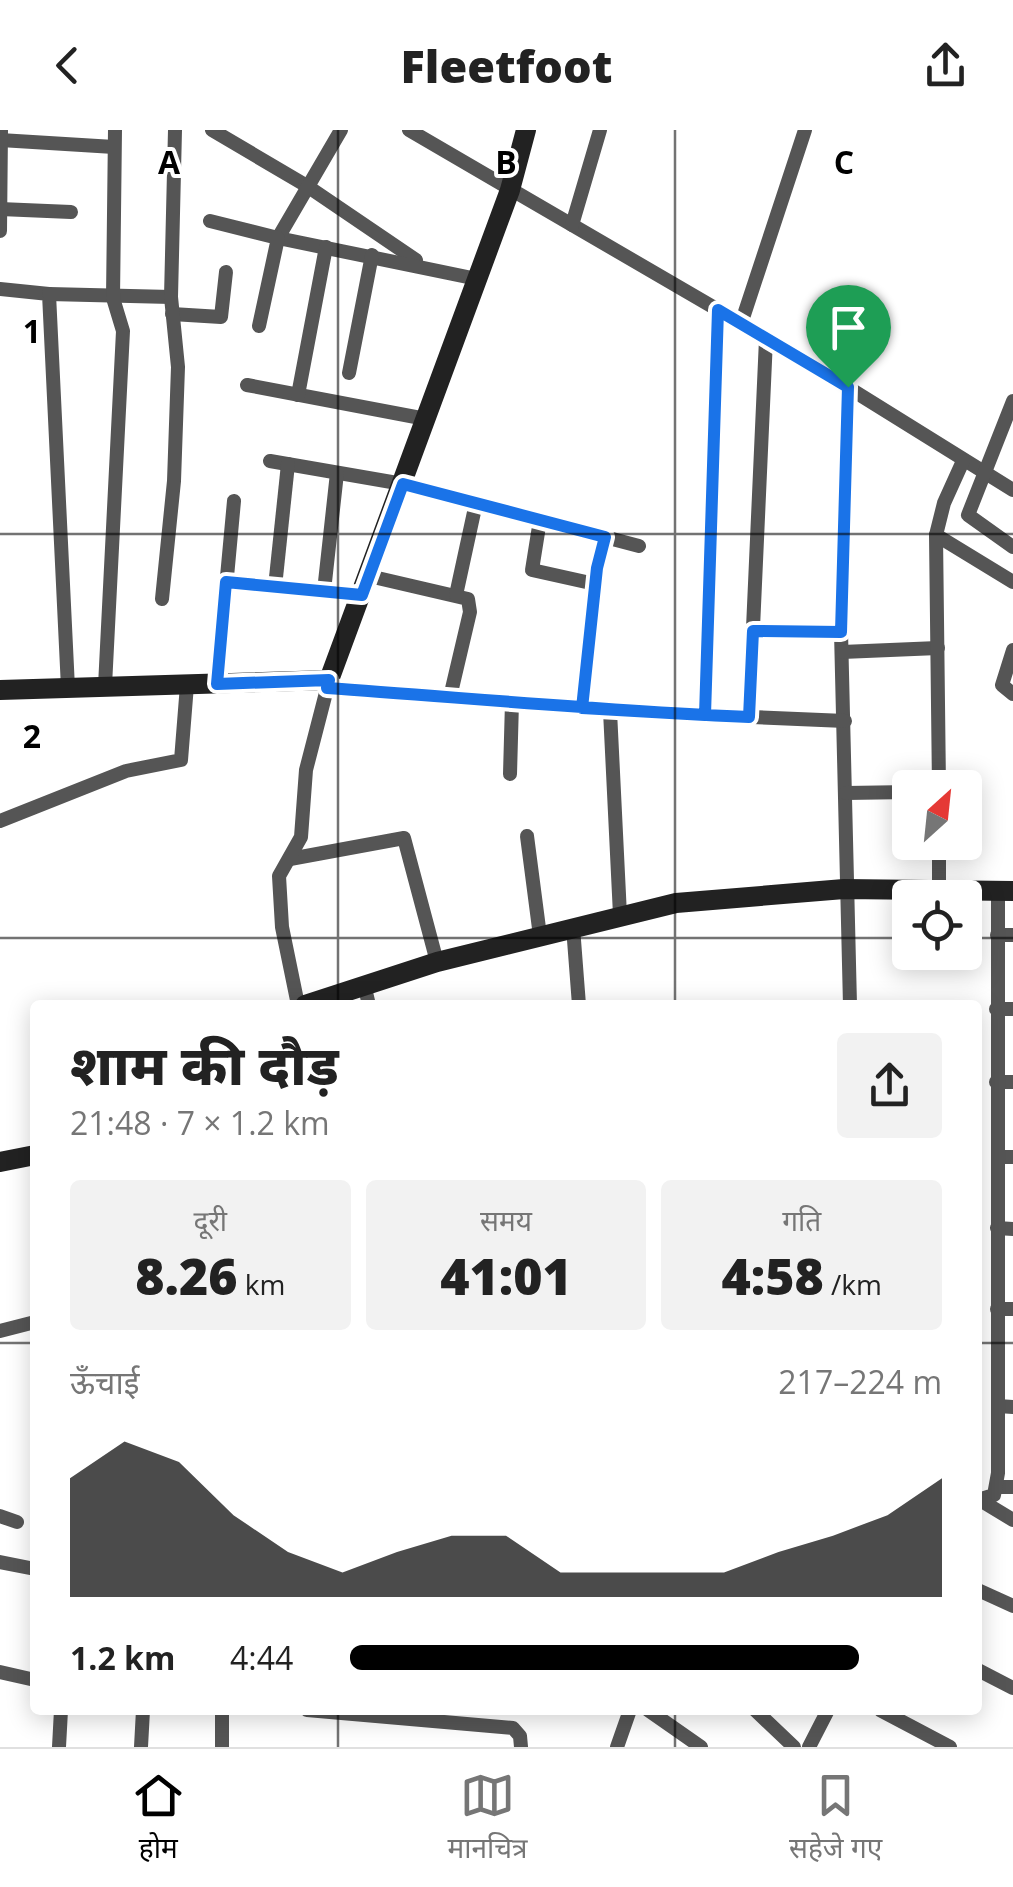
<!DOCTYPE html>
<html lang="hi">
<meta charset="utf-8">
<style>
body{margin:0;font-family:"Open Sans","Noto Sans Devanagari",sans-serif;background:#f2f2f2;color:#222;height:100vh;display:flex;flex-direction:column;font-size:38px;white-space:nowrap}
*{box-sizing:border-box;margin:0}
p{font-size:32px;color:#767676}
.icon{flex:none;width:55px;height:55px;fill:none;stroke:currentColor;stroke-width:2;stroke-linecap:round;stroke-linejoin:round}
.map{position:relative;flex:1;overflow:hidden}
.panel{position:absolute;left:30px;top:870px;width:952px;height:715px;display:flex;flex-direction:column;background:#fff;border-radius:10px;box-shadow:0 5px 25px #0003}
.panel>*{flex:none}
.needle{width:65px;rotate:27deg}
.controls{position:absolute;left:892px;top:640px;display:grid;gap:20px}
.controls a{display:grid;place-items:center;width:90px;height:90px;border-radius:10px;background:#fff;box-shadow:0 5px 25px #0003;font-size:50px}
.pin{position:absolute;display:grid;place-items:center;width:85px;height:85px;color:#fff;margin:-102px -42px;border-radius:50% 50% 50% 0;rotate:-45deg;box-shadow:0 0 10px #0007}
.pin .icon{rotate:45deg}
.round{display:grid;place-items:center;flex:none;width:105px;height:105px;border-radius:10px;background:#f2f2f2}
.overview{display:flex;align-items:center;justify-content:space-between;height:170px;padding:0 40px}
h1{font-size:55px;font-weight:800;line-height:75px}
.stats{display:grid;grid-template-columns:repeat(3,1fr);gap:15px;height:170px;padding:10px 40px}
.stats div{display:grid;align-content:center;border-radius:10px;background:#f2f2f2;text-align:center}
.stats b{font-size:50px;font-weight:800}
.stats small{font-size:28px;font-weight:400}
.stats p{font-size:28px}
.chart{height:280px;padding:20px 40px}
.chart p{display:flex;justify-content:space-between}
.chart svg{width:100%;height:180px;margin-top:10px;fill:#000;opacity:.7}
ul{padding:0 40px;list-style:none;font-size:32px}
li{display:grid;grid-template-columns:160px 120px 1fr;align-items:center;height:75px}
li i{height:25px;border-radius:12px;background:#000}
header{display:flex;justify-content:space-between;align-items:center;height:130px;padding:0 40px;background:#fff;font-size:45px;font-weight:800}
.tab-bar{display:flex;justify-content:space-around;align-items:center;height:140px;border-top:2px solid #e0e0e0;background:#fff;font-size:28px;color:#767676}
.tab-bar a{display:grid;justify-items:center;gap:5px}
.tab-bar .on{color:#000}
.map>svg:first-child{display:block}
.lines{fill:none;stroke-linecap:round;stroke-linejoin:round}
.street{stroke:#555;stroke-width:14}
.secondary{stroke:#222;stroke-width:20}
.route-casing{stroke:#fff;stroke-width:20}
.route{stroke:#1a73e8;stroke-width:12}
.grid{fill:none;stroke:#000;stroke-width:2.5;stroke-opacity:0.55}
.grid-label{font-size:32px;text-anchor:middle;font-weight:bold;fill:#000;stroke:#fff;stroke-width:8;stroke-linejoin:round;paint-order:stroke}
</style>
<header><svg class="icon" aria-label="back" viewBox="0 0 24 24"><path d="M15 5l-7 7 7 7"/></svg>Fleetfoot<svg class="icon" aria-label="share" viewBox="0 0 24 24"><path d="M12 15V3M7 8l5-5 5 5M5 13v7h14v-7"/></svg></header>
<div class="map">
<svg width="1013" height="1617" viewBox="0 0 1013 1617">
<rect width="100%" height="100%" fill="#fff"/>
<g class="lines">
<g class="street">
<path d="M212 0 307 56 416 130"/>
<path d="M341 0 278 108 477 149"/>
<path d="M409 0 799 227 1013 360"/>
<path d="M0 10 114 17"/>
<path d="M0 79 71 82"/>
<path d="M210 91 278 108 259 196"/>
<path d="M572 95 600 0"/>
<path d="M0 101 1 0"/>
<path d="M0 159 49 164 68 558"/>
<path d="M49 164 171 167"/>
<path d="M172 184 221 187 226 142"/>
<path d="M741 194 805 0"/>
<path d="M349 243 372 125"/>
<path d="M247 255 426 289"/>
<path d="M848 257 841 502 850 875"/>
<path d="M298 265 326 117"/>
<path d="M1013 271 968 385 1013 417"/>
<path d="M270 331 403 354 639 416"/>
<path d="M540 390 532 440 595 454"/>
<path d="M936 405 1013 452"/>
<path d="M369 446 468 469 470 482 450 567"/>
<path d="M226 452 362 465"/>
<path d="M275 457 288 334"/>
<path d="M324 461 337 343"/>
<path d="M456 465 476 373"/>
<path d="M162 469 174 351 178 237 171 167 175 0"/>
<path d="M753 501 841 502"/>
<path d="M1013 520 1002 555 1013 564"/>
<path d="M842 522 938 518"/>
<path d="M217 555 234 371"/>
<path d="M105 556 123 201 113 168 115 0"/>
<path d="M327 557 610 581 620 785"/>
<path d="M582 578 597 438 605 407"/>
<path d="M610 581 845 591"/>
<path d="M705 585 718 180"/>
<path d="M749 587 766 209"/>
<path d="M510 644 512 572"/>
<path d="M939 658 936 405 944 373 963 331"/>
<path d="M846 663 910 662"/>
<path d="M0 691 126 641 181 630 187 555"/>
<path d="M527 706 540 806"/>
<path d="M939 712V760"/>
<path d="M290 729 404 708 437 832"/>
<path d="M573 797 579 875"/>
<path d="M997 805H1013"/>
<path d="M364 854 369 875"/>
<path d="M298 875 282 797 279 746 301 707 306 640 329 551"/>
<path d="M996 879H1013"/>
<path d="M996 952H1013"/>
<path d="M998 1027H1013"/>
<path d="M997 1098 1013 1099"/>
<path d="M997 1179H1013"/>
<path d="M0 1201 35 1192"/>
<path d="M998 1276 1013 1277"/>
<path d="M997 1357H1013"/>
<path d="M978 1370 994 1365 998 1343V760"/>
<path d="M980 1370 1013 1390"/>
<path d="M0 1386 17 1392"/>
<path d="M0 1432 35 1439"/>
<path d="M978 1460 1013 1476"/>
<path d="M978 1540 1013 1558"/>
<path d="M0 1542 35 1550"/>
<path d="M307 1580 513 1598 520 1606 521 1617"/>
<path d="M648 1580 701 1617"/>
<path d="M755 1580 794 1617"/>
<path d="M880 1580 950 1617"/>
<path d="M59 1617 61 1580"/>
<path d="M141 1617 143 1580"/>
<path d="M222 1617V1580"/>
<path d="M617 1617 630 1580"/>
<path d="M809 1617 828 1580"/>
</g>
<g class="secondary">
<path d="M0 560 329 550 510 60 526 0"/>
<path d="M305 875 437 832 676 773 844 759 1013 761"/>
<path d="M0 1032 35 1025"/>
</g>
</g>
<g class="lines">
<defs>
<path id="route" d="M848 257 841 502 753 501 749 587C608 581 468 568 327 558L329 550 217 554 226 452 362 465 403 354 605 407 597 438 582 578 705 585 718 180 848 257"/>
</defs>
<use href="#route" class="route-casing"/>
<use href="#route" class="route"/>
</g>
<path class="grid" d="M338 0V875M675 0V875M0 404H1013M0 808H910M965 808H1013M0 1213H35M978 1213H1013M338 1580V1617M675 1580V1617"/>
<g class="grid-label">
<text x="169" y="44">A</text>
<text x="506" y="44">B</text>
<text x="844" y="44">C</text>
<text x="32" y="213">1</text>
<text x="32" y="618">2</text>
</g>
</svg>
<div class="controls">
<a><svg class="needle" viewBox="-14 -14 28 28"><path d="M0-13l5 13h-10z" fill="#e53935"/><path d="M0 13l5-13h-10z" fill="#767676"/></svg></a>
<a><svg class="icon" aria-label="locate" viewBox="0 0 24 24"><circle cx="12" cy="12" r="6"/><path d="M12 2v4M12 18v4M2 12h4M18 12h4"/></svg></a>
</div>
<div class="pin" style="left:848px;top:257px;background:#1e9e55"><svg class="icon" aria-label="arrive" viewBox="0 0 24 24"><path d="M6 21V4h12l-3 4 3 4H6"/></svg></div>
<section class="panel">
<div class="overview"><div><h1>शाम की दौड़</h1><p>21:48 · 7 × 1.2 km</p></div><a class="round"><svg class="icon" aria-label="share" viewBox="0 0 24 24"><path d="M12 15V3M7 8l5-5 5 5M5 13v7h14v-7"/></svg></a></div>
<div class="stats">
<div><p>दूरी</p><b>8.26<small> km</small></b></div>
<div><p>समय</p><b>41:01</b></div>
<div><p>गति</p><b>4:58<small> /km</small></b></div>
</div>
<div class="chart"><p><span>ऊँचाई</span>217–224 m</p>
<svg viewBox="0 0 160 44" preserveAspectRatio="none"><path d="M0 44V15L10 6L20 11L30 24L40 33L50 38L60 33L70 29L80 29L90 38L100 38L110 38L120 38L130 33L140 29L150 24L160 15V44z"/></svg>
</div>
<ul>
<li><b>1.2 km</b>4:44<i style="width:86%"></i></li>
</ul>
</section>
</div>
<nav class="tab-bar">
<a class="on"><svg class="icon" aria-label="home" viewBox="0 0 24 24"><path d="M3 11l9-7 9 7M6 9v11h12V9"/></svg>होम</a>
<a><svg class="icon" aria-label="map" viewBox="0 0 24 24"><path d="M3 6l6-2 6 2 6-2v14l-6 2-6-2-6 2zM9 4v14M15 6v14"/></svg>मानचित्र</a>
<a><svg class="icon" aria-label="saved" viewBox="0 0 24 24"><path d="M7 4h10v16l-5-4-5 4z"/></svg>सहेजे गए</a>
</nav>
